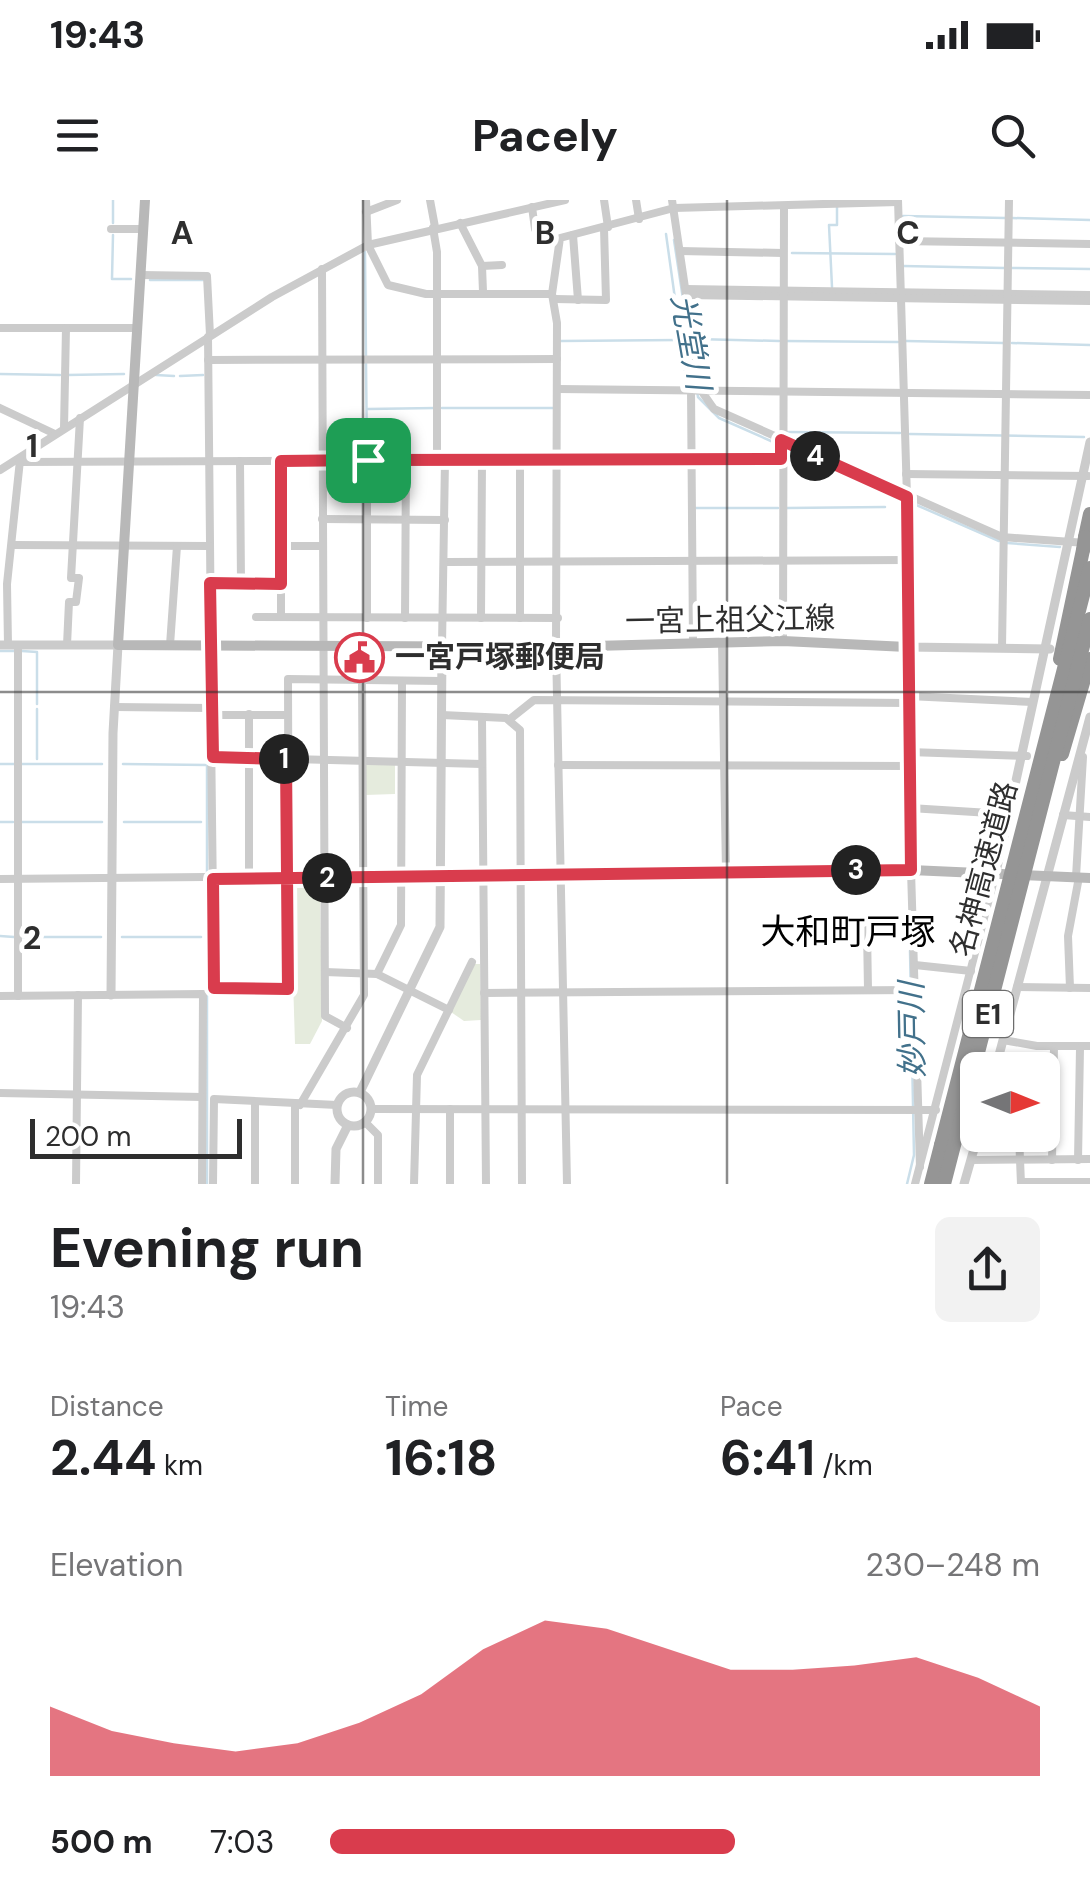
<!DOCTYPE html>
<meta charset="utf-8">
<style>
body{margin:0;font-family:"DM Sans","Noto Sans JP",sans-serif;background:#f2f2f2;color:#202124;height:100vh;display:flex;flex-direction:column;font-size:38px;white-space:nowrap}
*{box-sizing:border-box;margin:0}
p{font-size:32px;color:#757577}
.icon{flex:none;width:55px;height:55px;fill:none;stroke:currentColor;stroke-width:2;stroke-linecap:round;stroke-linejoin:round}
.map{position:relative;height:984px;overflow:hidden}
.drawer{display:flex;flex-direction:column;background:#fff;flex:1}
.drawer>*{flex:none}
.needle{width:65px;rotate:91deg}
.controls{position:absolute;left:960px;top:852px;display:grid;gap:20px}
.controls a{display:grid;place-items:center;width:100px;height:100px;border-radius:15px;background:#fff;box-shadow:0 2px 8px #0004;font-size:50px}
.scale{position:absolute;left:30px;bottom:25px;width:212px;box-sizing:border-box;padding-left:10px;border:5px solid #2e2e2e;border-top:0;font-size:28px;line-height:35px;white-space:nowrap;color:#2e2e2e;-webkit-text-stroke:8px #fff;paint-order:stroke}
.pin{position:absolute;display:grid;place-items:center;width:85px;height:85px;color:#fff;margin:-42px;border-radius:20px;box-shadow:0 5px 15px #0006}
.km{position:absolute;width:50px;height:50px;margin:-25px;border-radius:50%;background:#222;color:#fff;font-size:28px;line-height:50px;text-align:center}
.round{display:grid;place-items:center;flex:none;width:105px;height:105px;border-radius:15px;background:#f2f2f2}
.headline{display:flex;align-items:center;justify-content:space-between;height:170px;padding:0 50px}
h1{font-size:55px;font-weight:700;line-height:75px}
.stats{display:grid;grid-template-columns:repeat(3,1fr);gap:15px;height:170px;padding:10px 50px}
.stats div{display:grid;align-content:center}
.stats b{font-size:50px;font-weight:700}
.stats small{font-size:28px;font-weight:400}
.stats p{font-size:28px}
.chart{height:280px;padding:20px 50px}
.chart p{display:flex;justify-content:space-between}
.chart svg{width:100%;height:180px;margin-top:10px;fill:#d93c4d;opacity:.7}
ul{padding:0 50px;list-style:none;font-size:32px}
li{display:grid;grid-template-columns:160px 120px 1fr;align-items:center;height:75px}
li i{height:25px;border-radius:12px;background:#d93c4d}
.status{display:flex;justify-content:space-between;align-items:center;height:70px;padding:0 50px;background:#fff;direction:ltr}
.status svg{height:28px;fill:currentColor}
header{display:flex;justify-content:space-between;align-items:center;height:130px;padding:0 50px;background:#fff;font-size:45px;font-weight:700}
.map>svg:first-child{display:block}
.green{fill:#e5ebdd}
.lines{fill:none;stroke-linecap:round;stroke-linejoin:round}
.stream{stroke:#cadee9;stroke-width:2.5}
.minor{stroke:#cbcbcb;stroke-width:8}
.tertiary{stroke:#cbcbcb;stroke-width:9}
.secondary{stroke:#b8b8b8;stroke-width:10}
.motorway{stroke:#959595;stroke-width:14}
.motorway-bridge{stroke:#959595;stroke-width:14}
.route-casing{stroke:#fff;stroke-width:20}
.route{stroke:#d93c4d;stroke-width:12}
.grid{fill:none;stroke:#2e2e2e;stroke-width:2.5;stroke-opacity:0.55}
.labels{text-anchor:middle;stroke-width:10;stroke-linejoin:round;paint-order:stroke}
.shield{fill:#fff;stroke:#6d6d6d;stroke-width:2.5}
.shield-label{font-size:28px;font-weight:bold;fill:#2e2e2e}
.street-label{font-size:30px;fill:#2e2e2e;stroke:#fff}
.poi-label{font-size:30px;font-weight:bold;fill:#2e2e2e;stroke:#fff;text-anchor:start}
.water-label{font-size:32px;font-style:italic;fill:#42718b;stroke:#fff}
.quarter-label{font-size:35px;fill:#000;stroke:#fff}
.grid-label{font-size:32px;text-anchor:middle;font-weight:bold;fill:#2e2e2e;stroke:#fff;stroke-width:10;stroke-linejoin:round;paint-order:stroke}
</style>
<div class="status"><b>19:43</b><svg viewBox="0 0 49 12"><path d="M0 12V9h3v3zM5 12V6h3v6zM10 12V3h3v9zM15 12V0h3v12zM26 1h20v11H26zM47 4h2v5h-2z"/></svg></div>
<header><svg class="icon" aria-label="menu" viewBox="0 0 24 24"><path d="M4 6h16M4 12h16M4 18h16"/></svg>Pacely<svg class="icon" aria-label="search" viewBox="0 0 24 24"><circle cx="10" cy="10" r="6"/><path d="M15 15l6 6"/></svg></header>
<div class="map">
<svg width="1090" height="984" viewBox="0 0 1090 984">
<rect width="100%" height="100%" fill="#fff"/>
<g class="green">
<path d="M365 565H395V594L365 595Z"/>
<path d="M290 682H320L322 821 310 844H295Z"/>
<path d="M474 764H480L481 820 464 821 451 812Z"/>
</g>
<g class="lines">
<g class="stream">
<path d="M903 16 1005 18"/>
<path d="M1012 18 1090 20"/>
<path d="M113 23V0"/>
<path d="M666 34 687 185"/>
<path d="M113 35 112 79H131"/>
<path d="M674 40 698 197 719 218 780 245"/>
<path d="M365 52 366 157"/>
<path d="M792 53 895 54"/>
<path d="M903 66 1004 68"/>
<path d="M1012 68 1090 69"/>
<path d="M150 80H204"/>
<path d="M832 87 829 25H837V6"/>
<path d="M696 139 779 141"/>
<path d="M561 141 679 140"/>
<path d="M785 141 898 142"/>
<path d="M906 141 1003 143"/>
<path d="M1012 143 1090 145"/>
<path d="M366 163 367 257"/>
<path d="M0 174 60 175"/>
<path d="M67 175 124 174"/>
<path d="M156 175 174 176"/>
<path d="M180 176 203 175"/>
<path d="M442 208H554"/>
<path d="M368 209 435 208"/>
<path d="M786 232 900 233"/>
<path d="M910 234 1084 237"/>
<path d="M787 248 900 299"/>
<path d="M914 304 999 341"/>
<path d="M695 308H778"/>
<path d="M787 308 885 307"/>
<path d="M1007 343 1060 347"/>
<path d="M0 451H14"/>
<path d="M22 451 37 452V504"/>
<path d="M37 559V509"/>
<path d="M0 564H102"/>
<path d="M123 564 207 565V673"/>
<path d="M0 622H13"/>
<path d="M22 622H102"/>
<path d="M124 622H201"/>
<path d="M207 681V984"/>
<path d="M0 736 14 737"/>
<path d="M22 737H101"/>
<path d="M122 737H201"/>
<path d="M907 984 914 955 910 751"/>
</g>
<g class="minor">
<path d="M366 0 368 45 388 85 426 94H552"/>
<path d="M430 0 435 27"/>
<path d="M604 0 608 27"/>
<path d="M636 0 639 19"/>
<path d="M672 0 700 189 714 209 1002 337 1086 343"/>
<path d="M898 0 907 297"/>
<path d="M532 7 535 29"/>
<path d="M366 12 397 0"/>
<path d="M460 23 482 66 483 92"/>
<path d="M433 28 437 52V260"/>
<path d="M111 29H144"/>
<path d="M573 35 578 100"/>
<path d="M899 41 1090 44"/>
<path d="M680 51 783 53"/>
<path d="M482 66 502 65"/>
<path d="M322 69 325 816 347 828"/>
<path d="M141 75 207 76 210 135"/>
<path d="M686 89 1090 95"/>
<path d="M687 95 1090 101"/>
<path d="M555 99 606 100 604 28"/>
<path d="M0 128H138"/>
<path d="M208 137 211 445"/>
<path d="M208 160 557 159"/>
<path d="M558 189 1090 195"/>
<path d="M691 189 693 444"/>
<path d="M0 208 55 234"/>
<path d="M64 228 66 128"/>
<path d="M520 260V418"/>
<path d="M240 261 241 383"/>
<path d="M20 262 781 259"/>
<path d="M0 270 272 97 368 45 565 0"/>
<path d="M906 274 1088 276"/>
<path d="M322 319 445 320"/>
<path d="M13 345 210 346"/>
<path d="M281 346H323"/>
<path d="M446 362 907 360"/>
<path d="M210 383 281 384"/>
<path d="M256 417 558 418"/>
<path d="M281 417V261"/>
<path d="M367 418V261"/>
<path d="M405 418 406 260"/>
<path d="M481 418 482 260"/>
<path d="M783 441 784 6"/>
<path d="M722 442 726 672"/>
<path d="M8 445 7 384 20 260"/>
<path d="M67 445 69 402H76L79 378H71L80 218"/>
<path d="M170 445 177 346"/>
<path d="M210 445 214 788 289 789 288 479 442 481"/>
<path d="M442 446 445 260"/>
<path d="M1002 448 1009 0"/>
<path d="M908 496 1032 502"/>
<path d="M114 507 211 508"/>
<path d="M214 515H287"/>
<path d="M442 515 506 518 520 530 522 984"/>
<path d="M482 518 486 984"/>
<path d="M510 519 534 500 908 503"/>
<path d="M909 552 1027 556"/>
<path d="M213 557 482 564"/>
<path d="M558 565 910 566"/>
<path d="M910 608 1006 614"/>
<path d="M1063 615 1090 617"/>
<path d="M1076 677 1083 557"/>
<path d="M249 678V514"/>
<path d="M0 679 911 670 920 967"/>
<path d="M867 730 868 790"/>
<path d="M915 765 971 771"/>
<path d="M325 772 377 774 449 810"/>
<path d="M377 774 401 725 402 481"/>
<path d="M1017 787 1090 788"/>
<path d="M1070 788 1068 736 1079 677"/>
<path d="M484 793 915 790"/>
<path d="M0 796 203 794 202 984"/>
<path d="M18 796V445"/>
<path d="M1003 840 1037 846H1090"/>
<path d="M0 893 202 897"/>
<path d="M255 902V984"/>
<path d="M300 905 364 795 362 480"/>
<path d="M372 909 936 910"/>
<path d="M365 922 378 935V984"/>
<path d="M1019 935 1021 984"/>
<path d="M972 960 1090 959"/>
<path d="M1052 960 1054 847"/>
<path d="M1078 960 1080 848"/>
<path d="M1021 982H1090"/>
<path d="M76 984 78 795"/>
<path d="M213 984 214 899 337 905"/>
<path d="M295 984V904"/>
<path d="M414 984 417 875 472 762"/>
<path d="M450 984V909"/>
<path d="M567 984 556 447 557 123 552 94 560 38 674 8 898 2"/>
<path d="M915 984 996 672"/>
</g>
<g class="tertiary">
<path d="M907 297V447L1050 449"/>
<path d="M0 445H118L113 533 111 795"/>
<path d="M996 672 1090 242"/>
<path d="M995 870 1090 517"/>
<circle cx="354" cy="909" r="17"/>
<path d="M360 892 440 727 442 446"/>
<path d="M335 984 336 949 348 925"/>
<path d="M964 984 978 935"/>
</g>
<path class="secondary" d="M145 0 118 445 556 447 783 441 907 447 911 670 1090 678"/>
<g class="motorway">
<path d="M1085 337 1090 314"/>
<path d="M1060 459 1083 350"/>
<path d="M1062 554 1090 459"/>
<path d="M931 984 941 945"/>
</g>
<g class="motorway-bridge">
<path d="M1083 350 1085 337"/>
<path d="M941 945 1090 368"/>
<path d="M944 984 1090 419"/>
</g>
</g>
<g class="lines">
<defs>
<path id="route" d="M368 260 281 261V384L210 383 213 557 286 559 288 789 214 788 213 679C446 674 679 671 911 670L907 297 781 240V259L368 260"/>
</defs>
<use href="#route" class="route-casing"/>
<use href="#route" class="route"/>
</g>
<path class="grid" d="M363 0V984M727 0V984M0 492H1090"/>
<defs>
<symbol id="civic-ring" viewBox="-11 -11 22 22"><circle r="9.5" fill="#fff" stroke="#d93c4d" stroke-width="1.5"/><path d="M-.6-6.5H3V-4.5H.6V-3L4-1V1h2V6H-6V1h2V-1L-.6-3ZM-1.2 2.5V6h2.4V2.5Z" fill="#d93c4d"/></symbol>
</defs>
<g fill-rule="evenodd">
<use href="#civic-ring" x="332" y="430" width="55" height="55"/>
</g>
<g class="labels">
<rect class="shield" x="963" y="791" width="50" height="46" rx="8"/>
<g class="shield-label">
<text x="988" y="824">E1</text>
</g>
<g class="street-label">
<text transform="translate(730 420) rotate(-1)" y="10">一宮上祖父江線</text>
<text transform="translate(984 669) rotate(-75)" y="10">名神高速道路</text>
</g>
<g class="poi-label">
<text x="395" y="467">一宮戸塚郵便局</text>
</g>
<g class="water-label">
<text transform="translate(691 142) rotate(80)" y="11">光堂川</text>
<text transform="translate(912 830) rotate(-91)" y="11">妙戸川</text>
</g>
<g class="quarter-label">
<text x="848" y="744">大和町戸塚</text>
</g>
</g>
<g class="grid-label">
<text x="182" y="44">A</text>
<text x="545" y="44">B</text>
<text x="908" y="44">C</text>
<text x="32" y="257">1</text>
<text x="32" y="749">2</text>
</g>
</svg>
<div class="controls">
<a><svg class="needle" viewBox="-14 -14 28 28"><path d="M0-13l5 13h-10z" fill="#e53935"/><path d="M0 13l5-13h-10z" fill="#757577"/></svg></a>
</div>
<div class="scale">200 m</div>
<div class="pin" style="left:368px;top:260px;background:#1e9e55"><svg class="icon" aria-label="arrive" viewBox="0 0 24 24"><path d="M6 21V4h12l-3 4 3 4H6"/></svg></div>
<b class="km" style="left:284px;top:559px">1</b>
<b class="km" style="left:327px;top:678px">2</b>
<b class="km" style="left:856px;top:670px">3</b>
<b class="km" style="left:815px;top:256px">4</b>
</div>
<section class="drawer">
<div class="headline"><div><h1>Evening run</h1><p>19:43</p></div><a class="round"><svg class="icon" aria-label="share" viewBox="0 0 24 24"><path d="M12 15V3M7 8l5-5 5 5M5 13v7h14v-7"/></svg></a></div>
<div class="stats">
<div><p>Distance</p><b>2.44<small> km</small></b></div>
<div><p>Time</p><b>16:18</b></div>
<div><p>Pace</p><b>6:41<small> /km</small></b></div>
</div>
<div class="chart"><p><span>Elevation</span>230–248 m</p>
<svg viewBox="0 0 160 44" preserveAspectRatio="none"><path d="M0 44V27L10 33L20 36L30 38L40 36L50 31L60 24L70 13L80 6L90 8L100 13L110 18L120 18L130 17L140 15L150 20L160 27V44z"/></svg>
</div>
<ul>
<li><b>500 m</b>7:03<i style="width:57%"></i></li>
</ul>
</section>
